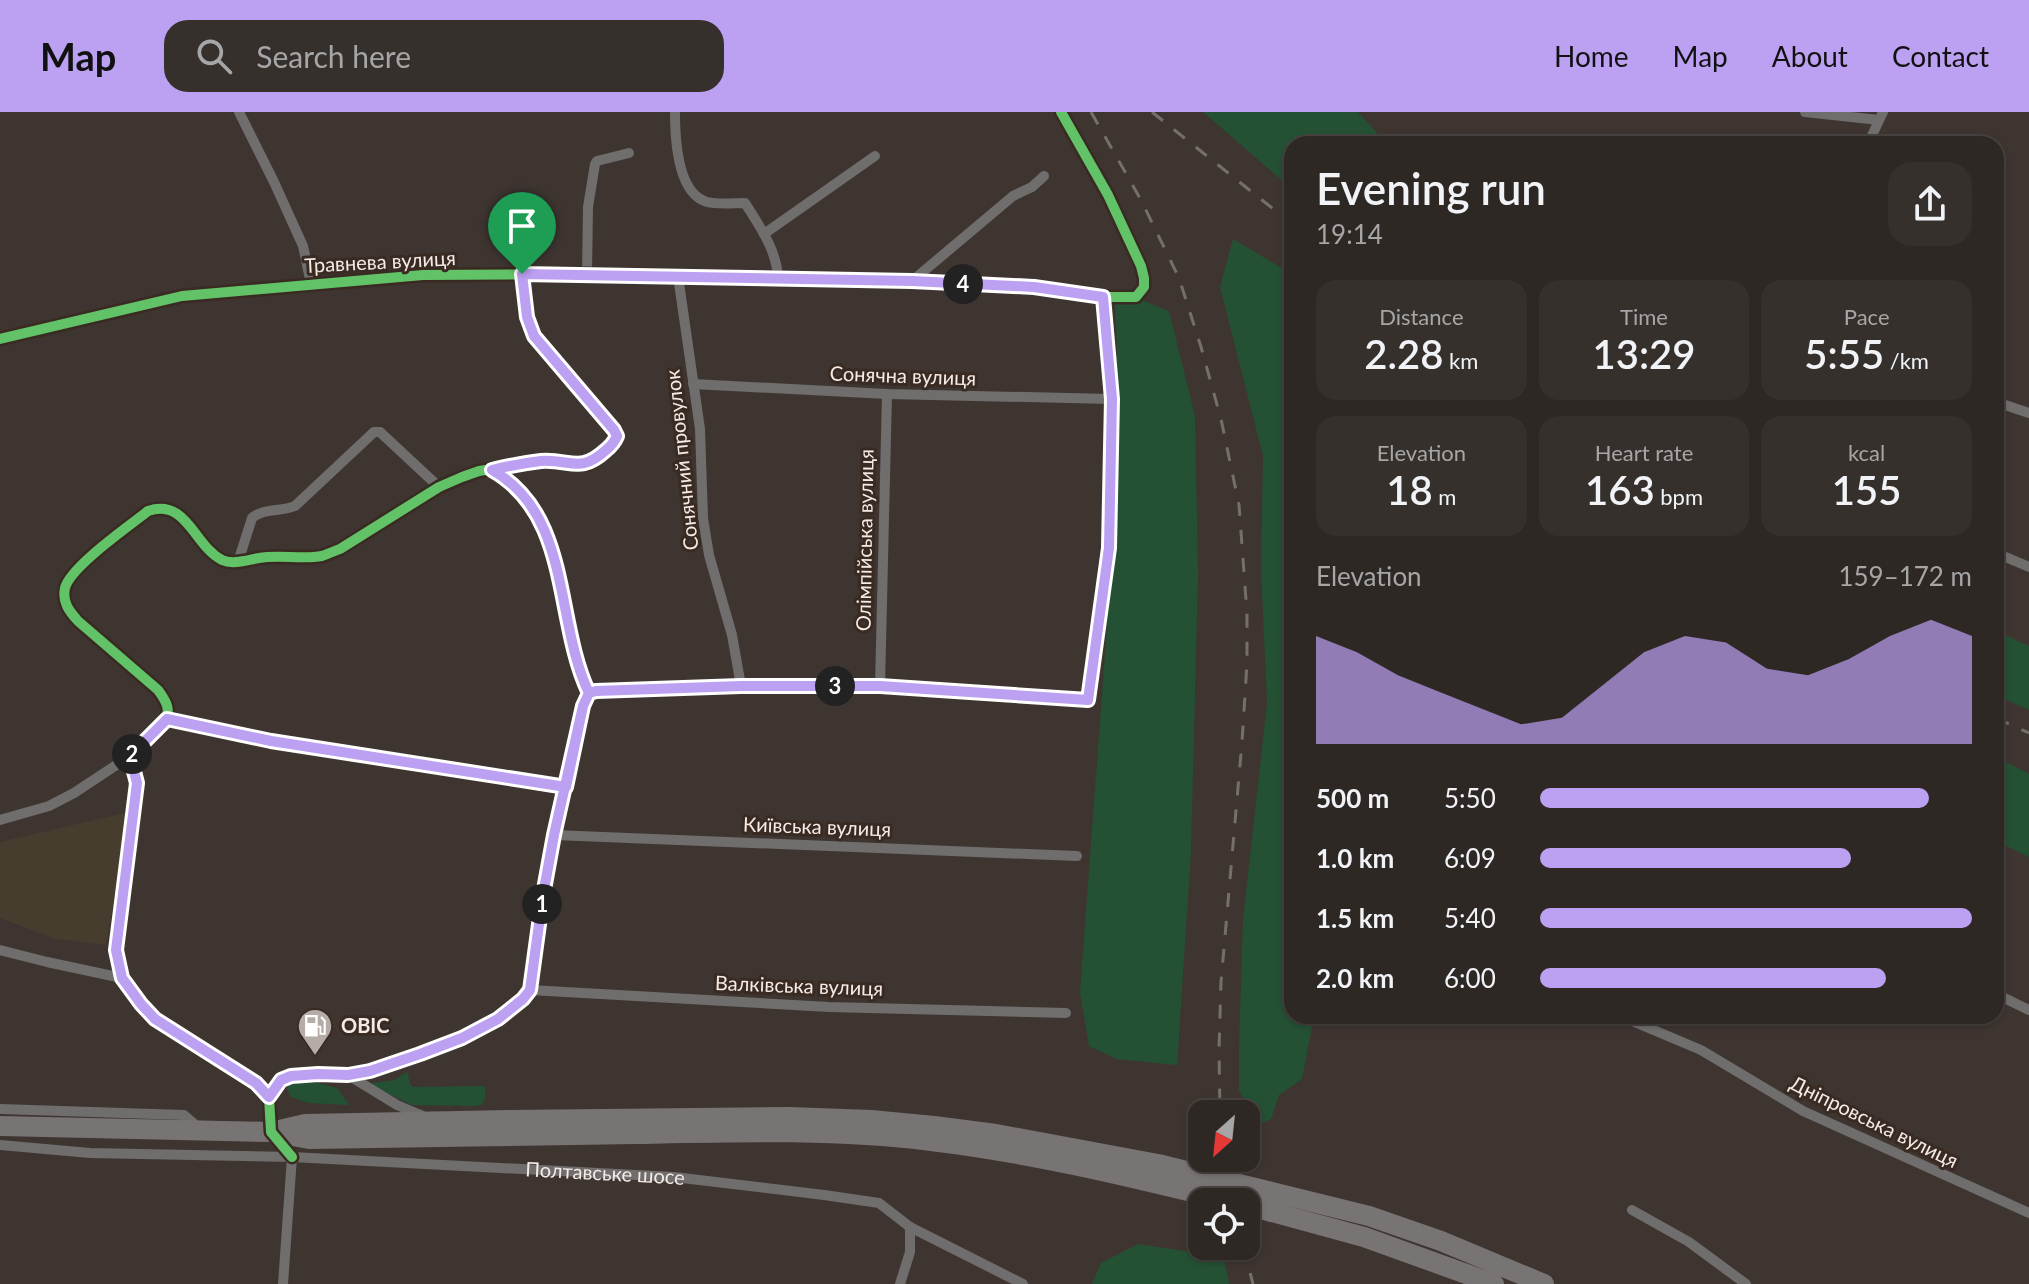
<!DOCTYPE html>
<meta charset="utf-8">
<style>
body{margin:0;font-family:Lato,sans-serif;background:#36302d;color:#f1f3f6;height:100vh;display:flex;flex-direction:column;font-size:30px;white-space:nowrap}
*{box-sizing:border-box;margin:0}
p{font-size:26px;color:#a7a6a7}
.icon{flex:none;width:44px;height:44px;fill:none;stroke:currentColor;stroke-width:2;stroke-linecap:round;stroke-linejoin:round}
.map{position:relative;flex:1;overflow:hidden}
.panel{position:absolute;left:1284px;top:24px;width:720px;height:888px;display:flex;flex-direction:column;background:#2e2825;border-radius:24px;box-shadow:0 2px 6px #0004,0 0 0 2px #494442}
.panel>*{flex:none}
.needle{width:52px;rotate:207deg}
.controls{position:absolute;left:1188px;top:988px;display:grid;gap:16px}
.controls a{display:grid;place-items:center;width:72px;height:72px;border-radius:16px;background:#2e2825;box-shadow:0 2px 6px #0004,0 0 0 2px #494442;font-size:40px}
.pin{position:absolute;display:grid;place-items:center;width:68px;height:68px;color:#fff;margin:-82px -34px;border-radius:50% 50% 50% 0;rotate:-45deg;box-shadow:0 0 8px #0007}
.pin .icon{rotate:45deg}
.km{position:absolute;width:40px;height:40px;margin:-20px;border-radius:50%;background:#222;color:#fff;font-size:22px;line-height:40px;text-align:center}
.round{display:grid;place-items:center;flex:none;width:84px;height:84px;border-radius:24px;background:#36302d}
.summary{display:flex;align-items:center;justify-content:space-between;height:136px;padding:0 32px}
h1{font-size:44px;font-weight:600;line-height:60px}
.figures{display:grid;grid-template-columns:repeat(3,1fr);gap:12px;height:136px;padding:8px 32px}
.figures div{display:grid;align-content:center;border-radius:20px;background:#36302d;text-align:center}
.figures b{font-size:40px;font-weight:600}
.figures small{font-size:22px;font-weight:400}
.figures p{font-size:22px}
.chart{height:224px;padding:16px 32px}
.chart p{display:flex;justify-content:space-between}
.chart svg{width:100%;height:144px;margin-top:8px;fill:#bca0f2;opacity:.7}
ul{padding:0 32px;list-style:none;font-size:26px}
li{display:grid;grid-template-columns:128px 96px 1fr;align-items:center;height:60px}
li i{height:20px;border-radius:10px;background:#bca0f2}
header{display:flex;align-items:center;gap:48px;box-sizing:border-box;height:112px;padding:0 40px;background:#bca0f2;color:#111}
header strong{font-size:38px}
nav{display:flex;gap:44px;margin-inline-start:auto;font-size:28px}
.search{width:560px;height:72px;background:#36302d;display:flex;align-items:center;gap:20px;box-sizing:border-box;padding:0 28px;border-radius:24px;color:#a7a6a7;font-size:30px}
.map>svg:first-child{display:block}
.industrial{fill:#473d2e}
.green{fill:#245034}
.lines{fill:none;stroke-linecap:round;stroke-linejoin:round}
.street{stroke:#706d6d;stroke-width:10}
.highway{stroke:#787474;stroke-width:20}
.rail{stroke:#746f6d;stroke-width:3;stroke-dasharray:14 14;stroke-linecap:butt}
.cycleway-casing{stroke:#392a22;stroke-width:15}
.cycleway{stroke:#61c268;stroke-width:10}
.route-casing{stroke:#fff;stroke-width:16}
.route{stroke:#bca0f2;stroke-width:10}
.labels{text-anchor:middle;stroke-width:6;stroke-linejoin:round;paint-order:stroke}
.street-label{font-size:20px;fill:#f5ebe6;stroke:#392a22}
.poi-label{font-size:20px;font-weight:bold;fill:#f5ebe6;stroke:#392a22;text-anchor:start}
</style>
<header>
<strong>Map</strong>
<div class="search"><svg class="icon" aria-label="search" viewBox="0 0 24 24"><circle cx="10" cy="10" r="6"/><path d="M15 15l6 6"/></svg>Search here</div>
<nav><a>Home</a><a>Map</a><a>About</a><a>Contact</a></nav>
</header>
<div class="map">
<svg width="2029" height="1172" viewBox="0 0 2029 1172">
<rect width="100%" height="100%" fill="#3e3531"/>
<path class="industrial" d="M129 700 106 833 56 827 0 806V730Z"/>
<g class="green">
<path d="M1203 0H1358L1387 32H1292V77Z"/>
<path d="M1233 127 1292 162V904H1314L1302 967 1279 983 1271 1007 1257 1013 1239 978V935L1243 807 1267 591 1261 458 1263 344 1220 175Z"/>
<path d="M1139 187 1169 199 1195 304 1198 462 1191 740 1177 953 1116 947 1089 934 1080 880 1113 433 1117 236 1115 192Z"/>
<path d="M1996 519 2029 534V598L1996 583Z"/>
<path d="M1996 645 2029 662V745L1996 729Z"/>
<path d="M406 960 408 961 410 972 413 975 484 974 485 976V987L481 993 477 994 412 993 374 975 372 971 395 968Z"/>
<path d="M293 971H317L337 976 349 993 309 991 291 985 287 977 288 974Z"/>
<path d="M1138 1132 1224 1145 1229 1172H1092L1101 1151Z"/>
</g>
<g class="lines">
<g class="street">
<path d="M239 0 274 70 303 134 311 172"/>
<path d="M675 0C675 26 677 81 707 90 719 93 733 91 745 91 760 115 777 138 778 167"/>
<path d="M1805 0 1879 8"/>
<path d="M1868 32 1883 0"/>
<path d="M764 122 875 44"/>
<path d="M587 162 588 95 595 52 597 49 629 41"/>
<path d="M678 164 700 317 703 406 709 443 732 523 741 574"/>
<path d="M912 169 1013 84 1032 75 1044 64"/>
<path d="M0 227 182 184 423 163 587 162 912 169 1034 175 1103 185H1136L1144 175V166L1141 154 1108 83 1061 0"/>
<path d="M693 272 887 282 1112 287"/>
<path d="M1996 290 2029 301"/>
<path d="M492 358C572 403 555 508 589 581"/>
<path d="M1996 441 2029 455"/>
<path d="M238 450 252 406C263 396 281 400 295 394L374 320H380L439 375"/>
<path d="M880 574 887 282"/>
<path d="M589 581 603 578 741 574H880L1088 588 1109 436 1112 287 1103 185"/>
<path d="M167 607 271 629 566 675"/>
<path d="M0 708 49 694 74 681 130 644"/>
<path d="M554 723 1077 744"/>
<path d="M0 838 47 850 122 866"/>
<path d="M530 878 829 895 1066 901"/>
<path d="M1996 882 2029 898"/>
<path d="M1620 904 1701 938 1803 999 2029 1101"/>
<path d="M348 963 397 993 423 1004"/>
<path d="M269 985C273 978 277 970 285 967 306 957 331 965 353 962 372 959 389 953 407 947 450 932 502 916 530 878L543 783 583 594 589 581"/>
<path d="M0 997 184 1003 200 1017"/>
<path id="s1" d="M0 1033 90 1041 292 1045 674 1065 824 1083 879 1091 910 1115 1023 1172"/>
<path d="M292 1045 271 1020 269 985 256 971 155 907 141 892 122 866 116 838 137 671 130 644 163 612C172 599 167 590 158 578L78 509C69 499 62 490 65 476 70 455 129 414 148 399 187 386 194 434 222 448 233 453 247 448 259 446 279 442 302 448 322 444 328 442 334 439 340 437L439 375 462 365 479 359 545 349 589 352 595 348 614 330 616 321 534 224 527 205 522 162"/>
<path d="M1632 1098 1689 1130 1746 1172"/>
<path d="M283 1172 292 1045"/>
<path d="M900 1172 910 1140V1115"/>
</g>
<g class="highway">
<path d="M0 1014 271 1020 309 1027C418 1025 527 1024 636 1022 734 1020 834 1017 931 1029 1033 1041 1134 1066 1233 1090"/>
<path d="M271 1020 305 1012 509 1008 789 1005 871 1008 934 1014 996 1022 1158 1052 1369 1104 1441 1129 1544 1172"/>
<path d="M1246 1093 1364 1125 1494 1172"/>
</g>
<g class="rail">
<path d="M1091 0 1141 88 1179 166 1201 235 1221 307 1239 393 1247 501V551L1242 630 1221 870 1219 937 1220 1002"/>
<path d="M1152 0 1292 112"/>
<path d="M1996 606 2029 621"/>
<path d="M1226 1046 1233 1090"/>
<path d="M1243 1134 1253 1172"/>
</g>
<defs>
<g id="cycleway">
<path d="M0 227 182 184 423 163 587 162 912 169 1034 175 1103 185H1136L1144 175V166L1141 154 1108 83 1061 0"/>
<path d="M292 1045 271 1020 269 985 256 971 155 907 141 892 122 866 116 838 137 671 130 644 163 612C172 599 167 590 158 578L78 509C69 499 62 490 65 476 70 455 129 414 148 399 187 386 194 434 222 448 233 453 247 448 259 446 279 442 302 448 322 444 328 442 334 439 340 437L439 375 462 365 479 359 545 349 589 352 595 348 614 330 616 321 534 224 527 205 522 162"/>
</g>
</defs>
<use href="#cycleway" class="cycleway-casing"/>
<use href="#cycleway" class="cycleway"/>
</g>
<g class="lines">
<defs>
<path id="route" d="M522 162 527 205 534 224 614 318 617 324C614 331 611 334 606 338 580 362 571 347 541 349 524 351 508 354 492 358 572 403 554 508 589 581L583 594 554 723 543 783 530 878 523 887 498 907 462 926 420 942 370 959 348 963 318 962 291 964 281 968 269 985 256 971 155 907 141 892 122 866 116 838 137 671 130 644 167 607 271 629 566 675 583 594 589 581 596 579 741 574H880L1088 588 1109 436 1112 287 1103 185 1034 175 912 169 522 162"/>
</defs>
<use href="#route" class="route-casing"/>
<use href="#route" class="route"/>
</g>
<defs>
<symbol id="fuel-pin" viewBox="-11 -11 22 30"><path d="M0 17L-7.5 6A9.5 9.5 0 1 1 7.5 6Z" fill="#b5aba7" stroke="#392a22"/><path d="M-5.5-6h7V0h2V4h1.3V-2.5L3-4.5l.8-.8L6-3V5H2.5V1h-1V6h-7ZM-4.2-4.7v3.2H.2V-4.7Z" fill="#fff"/></symbol>
</defs>
<g fill-rule="evenodd">
<use href="#fuel-pin" x="295" y="894" width="40" height="54"/>
</g>
<g class="labels">
<g class="street-label">
<text transform="translate(380 150) rotate(-3)" y="7">Травнева вулиця</text>
<text transform="translate(903 264) rotate(2)" y="7">Сонячна вулиця</text>
<text transform="translate(682 348) rotate(-96)" y="7">Сонячний провулок</text>
<text transform="translate(865 428) rotate(-89)" y="7">Олімпійська вулиця</text>
<text transform="translate(817 715) rotate(2)" y="7">Київська вулиця</text>
<text transform="translate(799 874) rotate(2)" y="7">Валківська вулиця</text>
<text transform="translate(1874 1010) rotate(26)" y="7">Дніпровська вулиця</text>
<text dy="7" stroke="none"><textPath href="#s1" startOffset="606">Полтавське шосе</textPath></text>
</g>
<g class="poi-label">
<text x="341" y="921">ОВІС</text>
</g>
</g>
</svg>
<div class="controls">
<a><svg class="needle" viewBox="-14 -14 28 28"><path d="M0-13l5 13h-10z" fill="#e53935"/><path d="M0 13l5-13h-10z" fill="#a7a6a7"/></svg></a>
<a><svg class="icon" aria-label="locate" viewBox="0 0 24 24"><circle cx="12" cy="12" r="6"/><path d="M12 2v4M12 18v4M2 12h4M18 12h4"/></svg></a>
</div>
<div class="pin" style="left:522px;top:162px;background:#1e9e55"><svg class="icon" aria-label="arrive" viewBox="0 0 24 24"><path d="M6 21V4h12l-3 4 3 4H6"/></svg></div>
<b class="km" style="left:542px;top:792px">1</b>
<b class="km" style="left:132px;top:642px">2</b>
<b class="km" style="left:835px;top:574px">3</b>
<b class="km" style="left:963px;top:172px">4</b>
<section class="panel">
<div class="summary"><div><h1>Evening run</h1><p>19:14</p></div><a class="round"><svg class="icon" aria-label="share" viewBox="0 0 24 24"><path d="M12 15V3M7 8l5-5 5 5M5 13v7h14v-7"/></svg></a></div>
<div class="figures">
<div><p>Distance</p><b>2.28<small> km</small></b></div>
<div><p>Time</p><b>13:29</b></div>
<div><p>Pace</p><b>5:55<small> /km</small></b></div>
</div>
<div class="figures">
<div><p>Elevation</p><b>18<small> m</small></b></div>
<div><p>Heart rate</p><b>163<small> bpm</small></b></div>
<div><p>kcal</p><b>155</b></div>
</div>
<div class="chart"><p><span>Elevation</span>159–172 m</p>
<svg viewBox="0 0 160 44" preserveAspectRatio="none"><path d="M0 44V11L10 16L20 23L30 28L40 33L50 38L60 36L70 26L80 16L90 11L100 13L110 21L120 23L130 18L140 11L150 6L160 11V44z"/></svg>
</div>
<ul>
<li><b>500 m</b>5:50<i style="width:90%"></i></li>
<li><b>1.0 km</b>6:09<i style="width:72%"></i></li>
<li><b>1.5 km</b>5:40<i style="width:100%"></i></li>
<li><b>2.0 km</b>6:00<i style="width:80%"></i></li>
</ul>
</section>
</div>
